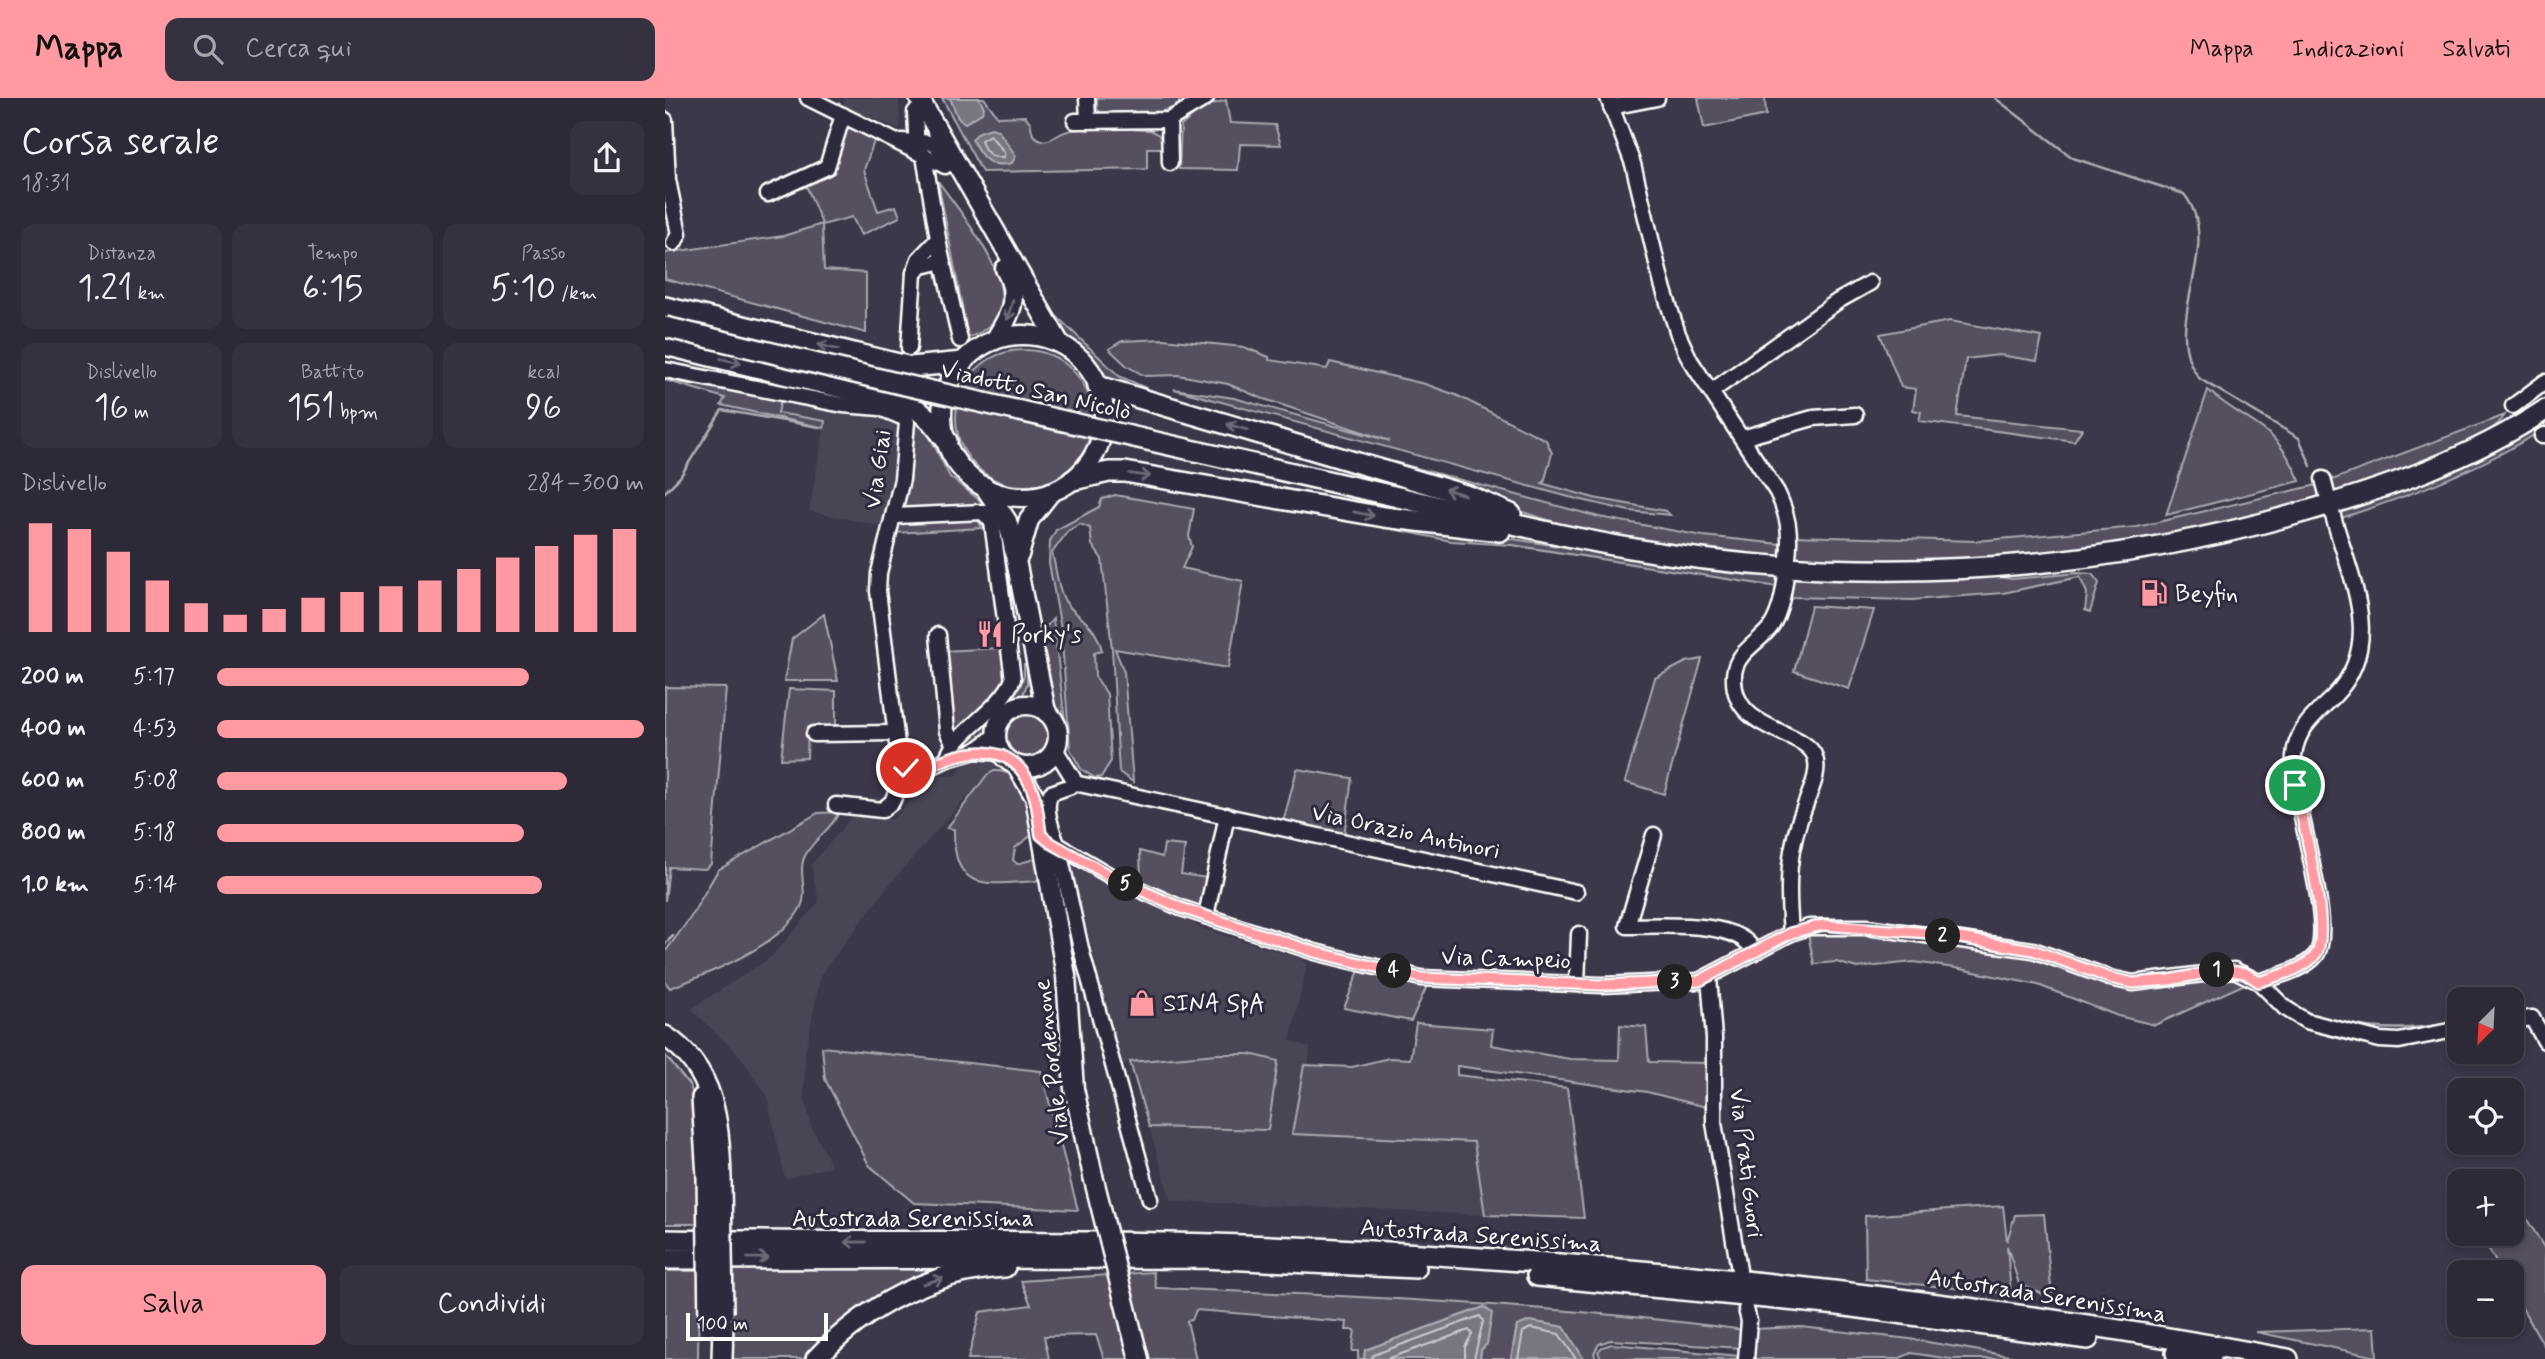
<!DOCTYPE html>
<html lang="it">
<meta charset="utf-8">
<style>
body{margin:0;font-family:Mynerve,sans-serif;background:#35313f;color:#f1f3f6;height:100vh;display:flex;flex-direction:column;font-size:26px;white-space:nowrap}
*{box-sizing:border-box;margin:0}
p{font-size:23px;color:#a7a6ad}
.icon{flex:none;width:38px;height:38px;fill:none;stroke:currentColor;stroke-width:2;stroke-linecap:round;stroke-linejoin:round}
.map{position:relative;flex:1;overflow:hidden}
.side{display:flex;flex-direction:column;background:#2d2937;width:665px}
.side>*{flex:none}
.needle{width:46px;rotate:204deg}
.fabs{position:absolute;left:1782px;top:889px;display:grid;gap:14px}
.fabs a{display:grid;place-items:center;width:77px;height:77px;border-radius:14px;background:#2d2937;box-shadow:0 4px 10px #0003,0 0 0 2px #484552;font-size:35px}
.scale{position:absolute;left:21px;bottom:18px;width:142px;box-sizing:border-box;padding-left:7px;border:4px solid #fff;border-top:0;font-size:19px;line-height:24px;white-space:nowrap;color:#fff;-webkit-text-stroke:5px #2f2a3d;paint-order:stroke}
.pin{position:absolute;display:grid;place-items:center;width:60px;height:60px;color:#fff;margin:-30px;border:4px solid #fff;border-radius:50%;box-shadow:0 2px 7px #0007}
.km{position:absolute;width:35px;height:35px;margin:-18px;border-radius:50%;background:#222;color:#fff;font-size:19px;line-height:35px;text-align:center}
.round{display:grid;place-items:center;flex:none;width:74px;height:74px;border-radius:14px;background:#35313f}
.summary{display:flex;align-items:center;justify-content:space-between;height:119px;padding:0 21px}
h1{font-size:38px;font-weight:600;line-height:52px}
.figures{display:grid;grid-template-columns:repeat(3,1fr);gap:10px;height:119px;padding:7px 21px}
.figures div{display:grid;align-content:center;border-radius:14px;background:#35313f;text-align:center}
.figures b{font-size:35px;font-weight:600}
.figures small{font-size:19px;font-weight:400}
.figures p{font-size:19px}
.chart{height:196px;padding:14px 21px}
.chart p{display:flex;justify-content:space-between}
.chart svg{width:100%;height:126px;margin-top:7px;stroke:#ff9aa2;stroke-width:6}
.action{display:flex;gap:14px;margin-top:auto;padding:14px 21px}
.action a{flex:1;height:80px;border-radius:14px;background:#ff9aa2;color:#111;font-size:28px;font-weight:600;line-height:80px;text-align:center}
.action a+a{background:#35313f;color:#f1f3f6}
ul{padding:0 21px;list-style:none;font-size:23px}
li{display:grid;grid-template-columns:112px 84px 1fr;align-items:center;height:52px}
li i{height:18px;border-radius:9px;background:#ff9aa2}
header{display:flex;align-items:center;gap:42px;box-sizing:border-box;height:98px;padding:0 35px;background:#ff9aa2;color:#111}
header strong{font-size:33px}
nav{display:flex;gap:38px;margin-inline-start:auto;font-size:24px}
.search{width:490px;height:63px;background:#35313f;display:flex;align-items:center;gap:18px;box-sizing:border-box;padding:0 24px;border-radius:14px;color:#a7a6ad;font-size:26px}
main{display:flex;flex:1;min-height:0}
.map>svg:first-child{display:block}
.built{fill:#494455}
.green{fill:#555060;stroke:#aaa8b0;stroke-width:2}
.water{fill:#797682;stroke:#afadb4;stroke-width:2}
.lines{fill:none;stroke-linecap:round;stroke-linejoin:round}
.shore{stroke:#c9c8cd;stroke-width:2}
.stream{stroke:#afadb4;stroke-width:2.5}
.minor-casing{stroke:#fff;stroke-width:19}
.major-casing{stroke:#fff;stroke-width:23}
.highway-casing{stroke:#fff;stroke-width:24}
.minor{stroke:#2f2a3d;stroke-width:14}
.major{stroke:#2f2a3d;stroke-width:18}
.highway{stroke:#2f2a3d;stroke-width:19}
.major-bridge-casing{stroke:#fff;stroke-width:23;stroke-linecap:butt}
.highway-bridge-casing{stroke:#fff;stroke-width:24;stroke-linecap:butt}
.major-bridge{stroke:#2f2a3d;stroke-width:18}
.highway-bridge{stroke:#2f2a3d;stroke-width:19}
.oneway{stroke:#6d6a77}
.route-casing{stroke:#fff;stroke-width:14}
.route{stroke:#ff9aa2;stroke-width:9}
.labels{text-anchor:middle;stroke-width:6;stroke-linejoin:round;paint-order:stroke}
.street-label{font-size:24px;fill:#fff;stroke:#2f2a3d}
.poi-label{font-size:24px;fill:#fff;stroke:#2f2a3d;text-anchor:start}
</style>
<header>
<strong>Mappa</strong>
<div class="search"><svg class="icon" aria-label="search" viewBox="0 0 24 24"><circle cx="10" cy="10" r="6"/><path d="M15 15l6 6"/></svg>Cerca qui</div>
<nav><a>Mappa</a><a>Indicazioni</a><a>Salvati</a></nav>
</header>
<main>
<section class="side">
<div class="summary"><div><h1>Corsa serale</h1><p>18:31</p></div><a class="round"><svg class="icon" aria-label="share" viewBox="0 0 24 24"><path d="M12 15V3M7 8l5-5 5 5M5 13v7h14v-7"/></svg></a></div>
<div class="figures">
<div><p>Distanza</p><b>1.21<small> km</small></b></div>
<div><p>Tempo</p><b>6:15</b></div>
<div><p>Passo</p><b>5:10<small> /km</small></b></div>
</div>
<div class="figures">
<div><p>Dislivello</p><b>16<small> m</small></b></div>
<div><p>Battito</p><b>151<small> bpm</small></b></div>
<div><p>kcal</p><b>96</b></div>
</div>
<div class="chart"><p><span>Dislivello</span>284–300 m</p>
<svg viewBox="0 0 160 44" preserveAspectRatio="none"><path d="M5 44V6M15 44V8M25 44V16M35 44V26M45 44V34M55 44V38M65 44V36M75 44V32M85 44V30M95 44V28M105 44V26M115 44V22M125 44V18M135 44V14M145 44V10M155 44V8"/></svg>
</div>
<ul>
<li><b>200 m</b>5:17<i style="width:73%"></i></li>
<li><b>400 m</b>4:53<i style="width:100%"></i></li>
<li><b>600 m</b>5:08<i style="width:82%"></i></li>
<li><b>800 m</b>5:18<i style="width:72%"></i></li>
<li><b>1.0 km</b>5:14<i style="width:76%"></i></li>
</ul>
<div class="action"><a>Salva</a><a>Condividi</a></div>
</section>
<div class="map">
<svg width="1880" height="1261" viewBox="0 0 1880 1261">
<rect width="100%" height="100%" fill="#3c3749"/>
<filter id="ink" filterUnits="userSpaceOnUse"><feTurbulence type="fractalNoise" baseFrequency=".0143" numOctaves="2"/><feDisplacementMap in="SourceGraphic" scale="14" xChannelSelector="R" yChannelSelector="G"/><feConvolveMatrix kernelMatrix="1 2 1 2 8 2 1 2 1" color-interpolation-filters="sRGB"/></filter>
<g filter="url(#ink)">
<g class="built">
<path d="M179 0H234L235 31 179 9Z"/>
<path d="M116 301 206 312 236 324 231 383 226 384 224 392 221 409 226 410 221 429 144 413 160 324 112 315Z"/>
<path d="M302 662 332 665 337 673H329L299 702 225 786 156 876 140 956 139 996 146 1028 167 1068 120 1081 102 998 75 958 26 911 106 859 154 804 146 767 189 716 228 721 269 678H291Z"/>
<path d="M404 763 539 831 635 860 642 867 625 943 645 949 644 965 687 969 724 960 792 968 791 977 805 1020 820 1117 506 1103 465 965 457 966Z"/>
</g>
<g class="green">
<path d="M277 0H319L333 19 360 18 365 24 368 37C384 51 390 34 407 32 431 27 460 31 485 32L494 37 498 50H482V71L317 74Z"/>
<path d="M432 0H514V8L491 15H436L432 11Z"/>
<path d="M1033 0H1100L1101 17 1039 30Z"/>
<path d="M561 2 565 25 610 27 616 47 575 46 573 72 514 71 516 28 538 9Z"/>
<path d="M183 27 210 40 199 72 213 113 231 108 235 119 196 137 187 119 157 127 159 172 201 175V235L0 181V155L118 138 157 126 141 87 169 75Z"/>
<path d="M273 83C294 113 363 193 326 226 319 232 312 238 303 239Z"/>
<path d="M384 211 454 278 492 295 651 343 934 419 1038 438 1115 446 1114 460 1071 457 921 434 446 284 417 250 395 236Z"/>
<path d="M1285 223 1377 239 1372 263 1334 257 1301 261 1292 318 1417 331 1409 343 1254 323 1256 314 1248 312 1251 291 1236 289 1215 236Z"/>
<path d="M498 241 579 249 604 259V262L662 271 665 264 760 286 791 297 881 342 887 355 879 385H876L929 400 1001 413 1005 417 964 413 904 399 509 291 569 300 725 343 596 300 563 286 513 277 480 278 462 268 444 251 457 243Z"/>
<circle cx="359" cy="320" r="68"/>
<path d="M0 282 116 301 113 315 160 323 159 330 56 307 60 300Z"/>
<path d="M1543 292C1586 330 1609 322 1635 383L1501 417Z"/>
<path d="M1840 317C1818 352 1709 383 1668 398L1664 383Z"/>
<path d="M249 319 264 337 285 379 326 411 245 414 236 411Z"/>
<path d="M1880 325V330C1819 370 1745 398 1676 420L1673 415 1786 372Z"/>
<path d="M446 379 906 450 1114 475 1113 489 847 447 786 443 698 425 435 380Z"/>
<path d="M1656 386 1659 400C1549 434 1434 456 1318 462 1254 466 1190 463 1126 461L1128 438 1311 443 1472 429Z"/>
<path d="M450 397 529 411 524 438 527 449 517 470 578 483 563 570 450 551 459 574 468 684 454 674 447 551 437 461 427 447 425 430 415 426 403 433 387 455C391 469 392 486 398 499 404 516 431 522 437 553L429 555 430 578 442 596 446 663 436 679 430 680 416 671 405 651 396 531 384 465 385 443 391 432 434 409 437 401Z"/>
<path d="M312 420 317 430 230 435 233 424Z"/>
<path d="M1413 475 1427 476 1434 485 1425 514 1420 512 1422 495 1415 479 1338 495 1247 502 1125 499V477L1241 482 1321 477 1347 481Z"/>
<path d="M1146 508 1209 512 1184 591 1129 573Z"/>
<path d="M159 516 173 583H119L127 541Z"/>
<path d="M388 521 400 623 385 603 376 542 378 532Z"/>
<path d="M337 550 339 588 288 639 277 553Z"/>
<path d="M1037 561 999 696 960 684 990 580 1021 564Z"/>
<path d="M359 566H362V586L357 599 334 615 320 640 300 648V644L355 589 359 577Z"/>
<path d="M0 589 61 590 46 766 40 771 4 769 0 803Z"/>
<path d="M124 591 171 593V631H143L142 660 116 661Z"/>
<circle cx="363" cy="639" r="23"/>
<path d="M632 671 687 680 679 738 618 725Z"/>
<path d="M329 673C363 672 365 709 368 736L350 750 348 762 352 766 373 760 378 777 371 783C320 786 288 795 289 731L282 730 322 677Z"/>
<path d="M174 714C167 731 150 740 141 756 131 772 144 793 136 809 116 848 44 876 5 890L0 884V854L25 820 53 772 153 715Z"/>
<path d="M499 746 520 748 516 776 542 780 535 814 476 785 475 753 497 759Z"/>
<path d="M1161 832C1228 837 1297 843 1363 857 1398 864 1431 885 1466 890 1500 895 1553 865 1580 886L1490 927 1453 918 1373 887 1290 870 1249 864 1192 870 1171 864 1149 866 1143 836Z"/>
<path d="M695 870 762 888 746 923 679 910Z"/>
<path d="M751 925 828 931 826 947 905 961 954 962 955 927 981 929 984 964 1044 965 1045 1010 982 994 792 968V977L902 990 919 1120 820 1117 809 1044 627 1036 639 967 687 969 724 960 745 961Z"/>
<path d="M157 949 376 973 413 1112 249 1105 204 1067 160 981Z"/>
<path d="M552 956H585L613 963 603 1032 484 1029 465 964Z"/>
<path d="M0 957 25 988 32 1008 34 1126H0Z"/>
<path d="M1846 1095 1880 1151V1249L1846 1191V1174H1837L1815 1136H1846Z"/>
<path d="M1338 1108 1342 1143 1350 1117 1379 1116 1387 1200 1354 1186 1342 1148 1346 1196 1201 1181 1200 1118Z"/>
<path d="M271 1168 267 1175 143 1261H65L69 1171Z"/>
<path d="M0 1173H34L33 1261H0Z"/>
<path d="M488 1174 491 1190C687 1198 884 1206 1079 1232L1076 1250 945 1242 934 1246 929 1255 931 1261H913L852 1228 846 1261H815L819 1209 700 1252 699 1261H693V1253H687L690 1232H681L682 1224 531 1212 527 1222 522 1223 531 1261H439L431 1237 379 1238 384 1261H303L315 1214 366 1207 356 1183Z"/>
<path d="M1136 1229 1245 1241 1362 1261H1285L1246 1255 1233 1261H1086L1087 1231Z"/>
<path d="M1710 1230 1712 1259 1591 1234Z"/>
<path d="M947 1246 1074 1258V1261H936L933 1254 937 1249Z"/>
</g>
<g class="water">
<path d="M285 0H314L319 9 317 15 300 25 293 20Z"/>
<path d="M326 30 333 32 351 58 347 65C325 71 316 60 307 41L314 34Z"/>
<path d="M819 1209 827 1215 822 1246 816 1252 815 1261H699L700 1252Z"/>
<path d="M865 1223 899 1229 919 1261H846L852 1228Z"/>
</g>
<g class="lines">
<g class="shore">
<path d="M325 37 339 54V59C326 60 320 55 316 42Z"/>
<path d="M706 1261 708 1257 815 1218 818 1223 809 1261"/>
<path d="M722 1261 804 1232 807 1236 800 1249V1261"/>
<path d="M853 1261 858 1234 866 1230 894 1236 911 1261"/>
</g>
<g class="stream">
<path d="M1330 0 1408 60 1519 96C1562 150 1491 227 1535 281L1634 340 1646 368"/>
<path d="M0 394 15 379 57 312 154 329"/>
<path d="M0 846 8 838"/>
<path d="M1611 891 1635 911 1658 921"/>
<path d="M1846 915 1858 913"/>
<path d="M1678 925C1721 934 1751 931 1794 924"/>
</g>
<defs>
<g id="minor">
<path d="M143 0 280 68"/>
<path d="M422 0 423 23"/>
<path d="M943 0 968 66 997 186 1013 236 1025 262 1112 394C1123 417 1126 434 1123 459"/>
<path d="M946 9 992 0"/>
<path d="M250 14 252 53"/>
<path d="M0 22 3 82 14 136 9 145"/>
<path d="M504 22 505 65"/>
<path d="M410 23 504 22 541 0"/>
<path d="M236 43 270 45 280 61"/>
<path d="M259 58 275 152 295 242"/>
<path d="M103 96 162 69 178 17"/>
<path d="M273 141 254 161 249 175 257 168 277 163"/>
<path d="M244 250 249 175"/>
<path d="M0 272 178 307 215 310 239 320 242 324 237 381 214 475 213 493 235 670"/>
<path d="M1047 293 1173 203 1205 185"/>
<path d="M1848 308 1880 284"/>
<path d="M1877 338 1880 337"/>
<path d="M1077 340 1148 320 1190 317"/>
<path d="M1658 381 1663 400"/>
<path d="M230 418 318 414 327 424 348 581C336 612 289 634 282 661"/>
<path d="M1121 476C1119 494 1116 512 1107 527 1096 544 1070 554 1069 577 1066 635 1140 630 1150 659 1155 674 1146 691 1141 705 1122 751 1122 786 1126 835"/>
<path d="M273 537 282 633 289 647"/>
<path d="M149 636 230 635"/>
<path d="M331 637 310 653 336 655"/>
<path d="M390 651 408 680"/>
<path d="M246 679 282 661 310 653"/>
<path d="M414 686 911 794"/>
<path d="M406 688 386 695C375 714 395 746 397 766L417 855 485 1101"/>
<path d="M171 707 217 712 227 704 235 685"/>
<path d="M376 737 449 780 516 810 650 854 756 880 937 887 1034 883 1126 835 1144 829H1202L1368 852 1445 880 1468 885 1569 872 1594 884 1620 910 1641 923 1715 942 1734 943 1794 931"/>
<path d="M989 737 962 828C993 828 1076 821 1089 854"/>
<path d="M541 818 562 717"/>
<path d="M1044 879 1049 940V1025L1074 1172"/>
<path d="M1594 884C1611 878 1639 872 1651 857 1672 829 1625 701 1629 658 1631 631 1651 616 1669 598 1722 544 1683 476 1667 414"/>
<path d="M912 886 914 836"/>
<path d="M1846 923 1867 920 1880 943"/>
<path d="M1081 1261 1084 1223 1081 1211"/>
</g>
<g id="major">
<path d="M254 0 395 246"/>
<circle cx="358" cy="318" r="81"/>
<path d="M330 242C345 218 356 198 340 171"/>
<path d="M319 388 342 423 346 437 381 614"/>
<path d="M354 457 364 422 386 394"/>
<circle cx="362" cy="638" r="31"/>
<path d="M351 667 370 699 401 878 409 991 428 1078"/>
<path d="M466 1230 474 1261"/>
</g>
<g id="highway">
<path d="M0 209 246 269 298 264"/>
<path d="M0 247 247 307 266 323 282 343"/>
<path d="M433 288 804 398 846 416"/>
<path d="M408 382 444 374H460L719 419 835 433"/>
<path d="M733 399C806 416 879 435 953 448 1178 489 1415 478 1635 415 1719 391 1806 361 1880 312"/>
<path d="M0 938C50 970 55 1027 56 1082"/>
<path d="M37 1000 42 1079"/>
<path d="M0 1142C224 1146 448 1139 672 1151 991 1168 1309 1203 1623 1261"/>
<path d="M0 1161 538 1160 751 1170"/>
<path d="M872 1178 1173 1207 1423 1241"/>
<path d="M1511 1255 1546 1261"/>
<path d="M57 1261 58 1227"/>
<path d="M151 1261C202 1207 266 1173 340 1169"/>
</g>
</defs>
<use href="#minor" class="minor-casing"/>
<use href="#major" class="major-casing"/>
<use href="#highway" class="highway-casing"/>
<use href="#minor" class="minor"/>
<use href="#major" class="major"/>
<use href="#highway" class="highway"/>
<defs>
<path id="major-bridge" d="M428 1078 466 1230"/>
<g id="highway-bridge">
<path d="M0 229 227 284 733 399"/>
<path d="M42 1079 44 1227"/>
<path d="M56 1082 58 1215"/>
</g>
</defs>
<use href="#major-bridge" class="major-bridge-casing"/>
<use href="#highway-bridge" class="highway-bridge-casing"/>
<use href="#major-bridge" class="major-bridge"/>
<use href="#highway-bridge" class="highway-bridge"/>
</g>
<defs><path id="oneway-shaft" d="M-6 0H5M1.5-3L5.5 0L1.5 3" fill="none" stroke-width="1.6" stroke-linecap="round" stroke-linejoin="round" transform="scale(1.75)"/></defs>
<g class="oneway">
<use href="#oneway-shaft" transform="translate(345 212) rotate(107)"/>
<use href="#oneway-shaft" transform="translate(163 249) rotate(-166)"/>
<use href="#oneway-shaft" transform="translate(66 263) rotate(13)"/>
<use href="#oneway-shaft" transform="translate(572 329) rotate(-164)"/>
<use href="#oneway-shaft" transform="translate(475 377) rotate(8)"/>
<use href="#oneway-shaft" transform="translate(790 394) rotate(-163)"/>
<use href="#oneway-shaft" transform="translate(699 416) rotate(11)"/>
<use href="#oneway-shaft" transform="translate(190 1144) rotate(-180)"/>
<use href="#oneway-shaft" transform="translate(93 1160) rotate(-1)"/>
<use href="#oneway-shaft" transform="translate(268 1183) rotate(-17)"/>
</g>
</g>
<g class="lines" filter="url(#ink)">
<defs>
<path id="route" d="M241 670 246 679C291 651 351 634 370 700 373 712 374 725 376 737L386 745 449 780 516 810 650 854 756 880 937 887 1034 883 1126 835 1158 827 1264 835 1368 852 1445 880 1468 885 1504 882 1557 872 1580 875 1594 884C1611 878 1640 872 1651 856 1667 833 1636 718 1630 687"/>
</defs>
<use href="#route" class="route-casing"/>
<use href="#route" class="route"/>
</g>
<defs>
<symbol id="fuel-bare" viewBox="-9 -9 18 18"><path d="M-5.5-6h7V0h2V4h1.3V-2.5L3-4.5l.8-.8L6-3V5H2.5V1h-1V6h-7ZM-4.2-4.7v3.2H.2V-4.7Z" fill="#ff9aa2" stroke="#2f2a3d" stroke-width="2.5" paint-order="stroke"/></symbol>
<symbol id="restaurant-bare" viewBox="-9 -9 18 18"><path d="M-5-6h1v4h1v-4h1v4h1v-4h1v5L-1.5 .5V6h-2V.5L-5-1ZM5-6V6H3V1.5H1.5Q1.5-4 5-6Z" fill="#ff9aa2" stroke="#2f2a3d" stroke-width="2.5" paint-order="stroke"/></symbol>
<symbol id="shop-bare" viewBox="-9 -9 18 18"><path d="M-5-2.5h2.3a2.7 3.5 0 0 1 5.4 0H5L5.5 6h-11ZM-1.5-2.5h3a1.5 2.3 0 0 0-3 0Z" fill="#ff9aa2" stroke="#2f2a3d" stroke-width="2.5" paint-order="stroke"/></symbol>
</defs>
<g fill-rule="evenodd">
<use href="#fuel-bare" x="1470" y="476" width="38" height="38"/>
<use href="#restaurant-bare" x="306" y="517" width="38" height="38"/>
<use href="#shop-bare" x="458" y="886" width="38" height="38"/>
</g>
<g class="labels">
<g class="street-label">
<text transform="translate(371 292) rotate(13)" y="8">Viadotto San Nicolò</text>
<text transform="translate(212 371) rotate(-82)" y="8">Via Giai</text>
<text transform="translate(741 733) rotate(12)" y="8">Via Orazio Antinori</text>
<text transform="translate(841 860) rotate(2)" y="8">Via Campeio</text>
<text transform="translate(386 964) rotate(-97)" y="8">Viale Pordenone</text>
<text transform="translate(1082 1065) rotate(83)" y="8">Via Prati Guori</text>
<text x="248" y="1128">Autostrada Serenissima</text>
<text transform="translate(816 1137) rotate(4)" y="8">Autostrada Serenissima</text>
<text transform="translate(1382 1197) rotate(9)" y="8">Autostrada Serenissima</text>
</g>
<g class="poi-label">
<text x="1510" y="503">Beyfin</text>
<text x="346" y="544">Porky's</text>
<text x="498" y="913">SINA SpA</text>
</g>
</g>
</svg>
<div class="fabs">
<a><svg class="needle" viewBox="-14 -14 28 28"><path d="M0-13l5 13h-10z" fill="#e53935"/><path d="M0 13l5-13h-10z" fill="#a7a6ad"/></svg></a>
<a><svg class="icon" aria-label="locate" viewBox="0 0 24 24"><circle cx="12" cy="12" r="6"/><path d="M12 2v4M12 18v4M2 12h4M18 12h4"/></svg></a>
<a>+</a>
<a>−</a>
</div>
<div class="scale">100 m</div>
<div class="pin" style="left:1630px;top:687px;background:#1e9e55"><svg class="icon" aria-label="arrive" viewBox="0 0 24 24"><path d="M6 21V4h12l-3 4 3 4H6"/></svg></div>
<div class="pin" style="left:241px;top:670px;background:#d93025"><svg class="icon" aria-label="check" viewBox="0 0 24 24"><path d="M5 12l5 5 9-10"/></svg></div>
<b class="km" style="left:1552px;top:872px">1</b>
<b class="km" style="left:1278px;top:838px">2</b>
<b class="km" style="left:1010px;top:884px">3</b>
<b class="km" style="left:729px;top:873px">4</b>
<b class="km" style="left:461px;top:786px">5</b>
</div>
</main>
